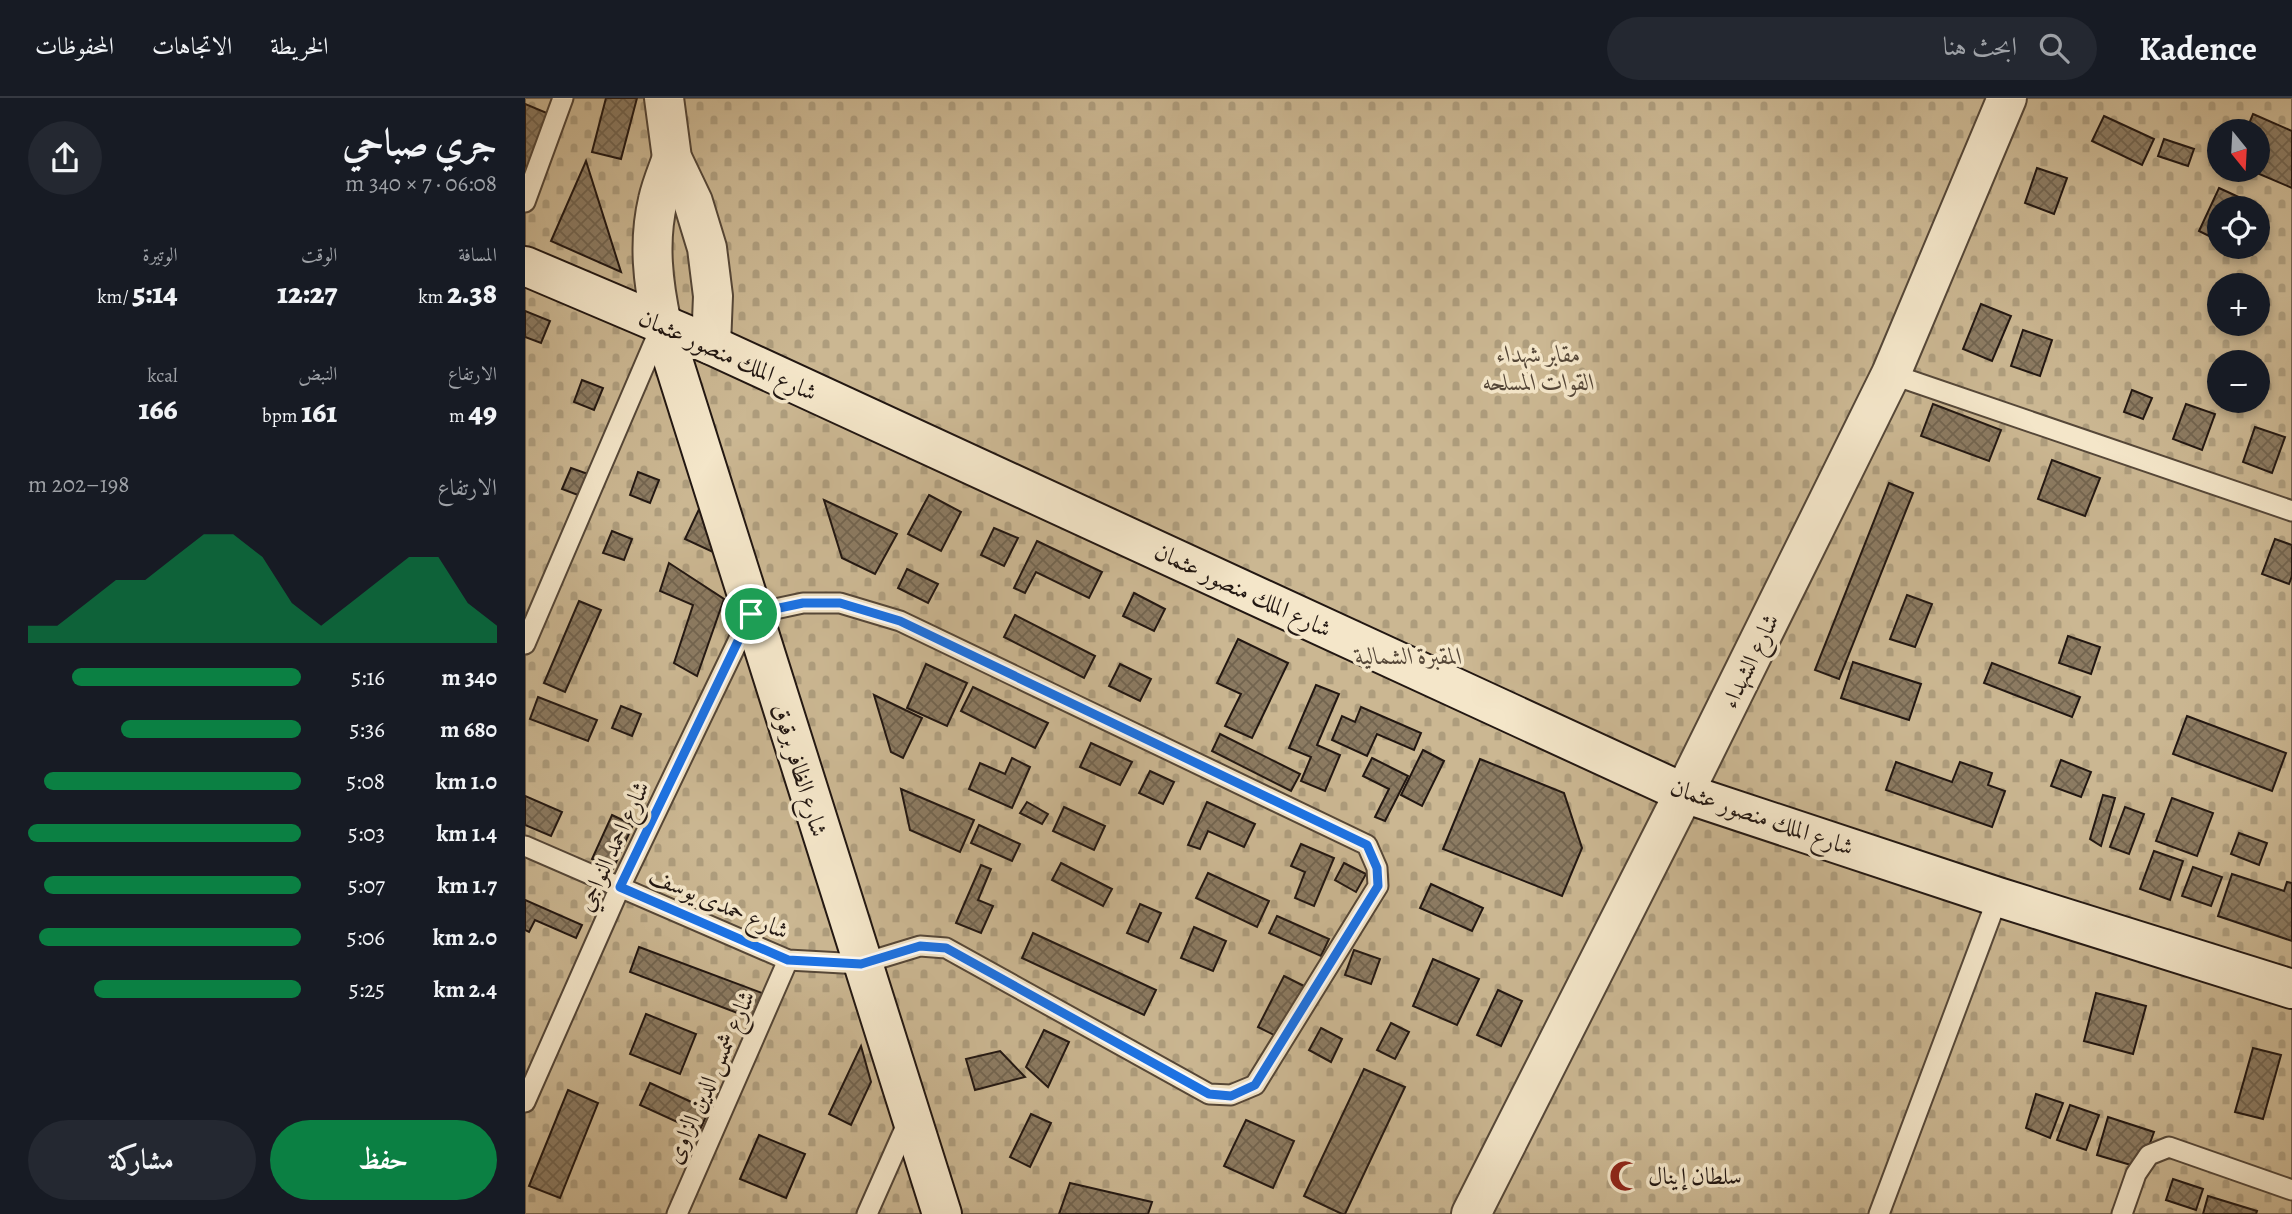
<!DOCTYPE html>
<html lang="ar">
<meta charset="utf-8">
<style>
body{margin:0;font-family:Alegreya,Amiri,serif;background:#242831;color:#f1f3f6;direction:rtl;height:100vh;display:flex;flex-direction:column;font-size:26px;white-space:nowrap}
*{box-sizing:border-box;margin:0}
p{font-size:23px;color:#9ea1a6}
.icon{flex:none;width:38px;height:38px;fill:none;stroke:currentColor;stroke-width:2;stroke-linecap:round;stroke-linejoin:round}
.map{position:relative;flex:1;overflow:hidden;direction:ltr}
.side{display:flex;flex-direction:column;background:#171b24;width:525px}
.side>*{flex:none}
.needle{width:46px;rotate:162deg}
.buttons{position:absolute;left:1682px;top:21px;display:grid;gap:14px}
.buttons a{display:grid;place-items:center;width:63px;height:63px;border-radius:50%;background:#171b24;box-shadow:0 4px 10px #0003;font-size:35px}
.pin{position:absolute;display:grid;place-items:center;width:60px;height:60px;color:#fff;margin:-30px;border:4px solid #fff;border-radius:50%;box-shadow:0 2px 7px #0007}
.round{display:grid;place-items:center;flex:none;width:74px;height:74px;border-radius:37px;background:#242831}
.summary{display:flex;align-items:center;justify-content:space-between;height:119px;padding:0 28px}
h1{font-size:38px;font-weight:800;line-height:52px}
.figures{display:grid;grid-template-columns:repeat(3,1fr);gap:10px;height:119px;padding:7px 28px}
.figures div{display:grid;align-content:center}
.figures b{font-size:30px;font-weight:800}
.figures small{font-size:19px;font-weight:400}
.figures p{font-size:19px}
.chart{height:196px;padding:14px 28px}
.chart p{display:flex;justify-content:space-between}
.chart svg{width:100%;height:126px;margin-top:7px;fill:#0b8043;opacity:.7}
.primary-button{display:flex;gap:14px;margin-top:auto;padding:14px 28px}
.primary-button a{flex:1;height:80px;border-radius:42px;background:#0b8043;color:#fff;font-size:28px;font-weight:800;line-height:80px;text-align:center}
.primary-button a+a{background:#242831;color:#f1f3f6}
ul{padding:0 28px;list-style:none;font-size:23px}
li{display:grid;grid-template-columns:112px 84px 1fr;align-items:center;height:52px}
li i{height:18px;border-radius:9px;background:#0b8043}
header{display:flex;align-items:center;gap:42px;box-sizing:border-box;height:98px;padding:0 35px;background:#171b24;border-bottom:2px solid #363941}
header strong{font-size:33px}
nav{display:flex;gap:38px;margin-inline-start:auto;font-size:24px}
.search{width:490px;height:63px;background:#242831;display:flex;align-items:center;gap:18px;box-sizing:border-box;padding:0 24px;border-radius:38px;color:#9ea1a6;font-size:26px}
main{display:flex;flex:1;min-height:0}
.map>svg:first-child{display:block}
.cemetery{fill:url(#cemetery-stones);stroke:#766752;stroke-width:2;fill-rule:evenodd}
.building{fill:url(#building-cross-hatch);stroke:#221712;stroke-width:2}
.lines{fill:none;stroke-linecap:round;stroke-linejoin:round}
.lane-casing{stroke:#554738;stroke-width:23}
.street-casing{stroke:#554738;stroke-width:42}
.secondary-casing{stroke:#221712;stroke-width:42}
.lane{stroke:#f4e6c9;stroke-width:19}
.street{stroke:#f4e6c9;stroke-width:38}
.secondary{stroke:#f4e6c9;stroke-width:38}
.route-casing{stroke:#fff;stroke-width:14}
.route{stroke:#1a73e8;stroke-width:9}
.labels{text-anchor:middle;stroke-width:7;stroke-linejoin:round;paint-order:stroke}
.park-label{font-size:24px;font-style:italic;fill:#554738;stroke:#f4e6c9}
.street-label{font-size:24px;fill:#221712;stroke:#f4e6c9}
.poi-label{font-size:24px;fill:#221712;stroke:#f4e6c9;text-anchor:start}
</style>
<header>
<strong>Kadence</strong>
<div class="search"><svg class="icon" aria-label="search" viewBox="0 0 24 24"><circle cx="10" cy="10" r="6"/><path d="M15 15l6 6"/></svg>ابحث هنا</div>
<nav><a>الخريطة</a><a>الاتجاهات</a><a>المحفوظات</a></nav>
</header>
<main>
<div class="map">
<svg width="1767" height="1116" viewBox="0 0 1767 1116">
<defs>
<pattern id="cemetery-stones" width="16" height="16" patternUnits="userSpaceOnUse" patternTransform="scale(1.75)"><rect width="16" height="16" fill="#cbb792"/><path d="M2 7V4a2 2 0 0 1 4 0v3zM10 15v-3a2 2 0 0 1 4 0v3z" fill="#ae9d7d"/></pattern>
<pattern id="building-cross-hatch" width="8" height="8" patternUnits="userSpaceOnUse" patternTransform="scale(1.75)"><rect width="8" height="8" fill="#8c7b62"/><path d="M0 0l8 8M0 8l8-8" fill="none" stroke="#72644f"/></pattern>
</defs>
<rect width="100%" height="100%" fill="#eed8ac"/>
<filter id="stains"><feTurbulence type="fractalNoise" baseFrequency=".00286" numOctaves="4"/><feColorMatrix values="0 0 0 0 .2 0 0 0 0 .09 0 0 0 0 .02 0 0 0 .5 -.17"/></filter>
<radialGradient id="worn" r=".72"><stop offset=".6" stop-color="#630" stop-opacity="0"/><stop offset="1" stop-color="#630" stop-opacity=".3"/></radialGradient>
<path class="cemetery" d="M0 0H1767V1116H0ZM1694 33H1732V72H1694ZM1694 110H1732V149H1694ZM1694 187H1732V226H1694ZM1694 264H1732V303H1694Z"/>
<g class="building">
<path d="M81 0H112L96 61 67 54Z"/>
<path d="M0 6 29 18 0 88Z"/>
<path d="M1728 16 1767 33V90L1725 72H1732V33H1721Z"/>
<path d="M1579 18 1629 41 1617 67 1567 43Z"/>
<path d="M1639 41 1669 51 1663 68 1633 58Z"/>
<path d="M61 63 96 174 26 143Z"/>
<path d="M1512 70 1542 80 1529 116 1500 105Z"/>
<path d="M1694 90 1729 106 1727 110H1694V143L1674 133Z"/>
<path d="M1456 206 1486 218 1467 263 1438 251Z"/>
<path d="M0 213 25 223 16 245 0 239Z"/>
<path d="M1498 232 1527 242 1515 278 1486 268Z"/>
<path d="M57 282 78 290 69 312 49 304Z"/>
<path d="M1607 292 1627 300 1618 321 1599 314Z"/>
<path d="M1408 306 1476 332 1464 363 1396 338Z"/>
<path d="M1661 306 1690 316 1677 352 1648 341Z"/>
<path d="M1730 329 1760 339 1747 375 1718 364Z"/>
<path d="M1527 362 1575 380 1560 418 1513 401Z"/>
<path d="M46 370 66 377 58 399 37 391Z"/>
<path d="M113 374 134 382 125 405 105 397Z"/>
<path d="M1364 385 1388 395 1314 581 1290 572Z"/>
<path d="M404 397 436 414 416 453 383 436Z"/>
<path d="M299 402 372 436 350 476 317 460Z"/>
<path d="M176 407 190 455 160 441Z"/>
<path d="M469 430 493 440 479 468 456 457Z"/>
<path d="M87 433 107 441 99 462 78 455Z"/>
<path d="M1750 441 1767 447V478L1764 486 1737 476Z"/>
<path d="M512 443 577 474 564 500 511 474 500 495 489 490Z"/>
<path d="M144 465 199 501 172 578 149 565 168 507 135 493Z"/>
<path d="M382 471 413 486 403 505 373 490Z"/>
<path d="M609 495 640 511 629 533 598 518Z"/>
<path d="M1382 497 1407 506 1390 549 1365 541Z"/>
<path d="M54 503 76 512 40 594 19 585Z"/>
<path d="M490 517 570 558 559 580 479 539Z"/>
<path d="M1543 538 1575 549 1566 576 1534 565Z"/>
<path d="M713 541 763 565 727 640 700 628 716 596 692 585Z"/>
<path d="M1328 564 1396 586 1384 622 1316 600Z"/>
<path d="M1467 565 1555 599 1547 619 1459 585Z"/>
<path d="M401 566 442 585 422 628 382 610Z"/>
<path d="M595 566 626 581 615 603 584 588Z"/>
<path d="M791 587 814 596 792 647 815 657 800 693 776 683 786 659 764 650Z"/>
<path d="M448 589 523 625 510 650 436 613Z"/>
<path d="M349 597 397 620 378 660 366 654Z"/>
<path d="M13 599 72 622 63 643 5 621Z"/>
<path d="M96 608 116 616 107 638 87 630Z"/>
<path d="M836 609 896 635 889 652 852 636 842 658 807 642 817 618 830 624Z"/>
<path d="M1662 618 1761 655 1747 693 1648 656Z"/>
<path d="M695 636 775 676 766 693 687 653Z"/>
<path d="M566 645 607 664 595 687 555 669Z"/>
<path d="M898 652 919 663 897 708 876 697Z"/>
<path d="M487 660 505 669 487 710 444 691 455 665 480 676Z"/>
<path d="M847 660 883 678 860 723 850 719 864 691 838 678Z"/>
<path d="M955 661 1039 695 1057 750 1037 798 918 751Z"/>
<path d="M1536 662 1566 674 1556 699 1526 688Z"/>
<path d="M1371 664 1427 684 1435 664 1467 675 1463 687 1480 693 1467 729 1361 692Z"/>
<path d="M625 673 649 684 638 706 614 695Z"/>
<path d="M376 691 449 722 435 754 385 732Z"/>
<path d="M1578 697 1590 700 1576 748 1565 741Z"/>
<path d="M0 698 37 714 26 738 0 727Z"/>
<path d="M1647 700 1688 715 1672 758 1631 743Z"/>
<path d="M502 704 523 716 517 726 495 715Z"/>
<path d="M682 704 730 726 719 749 683 733 675 751 663 747Z"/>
<path d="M539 709 580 728 569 752 528 733Z"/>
<path d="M1600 709 1619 716 1604 756 1585 749Z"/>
<path d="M87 717 108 727 88 771 67 761Z"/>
<path d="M454 727 495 746 487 763 446 745Z"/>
<path d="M1714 735 1742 745 1734 767 1706 756Z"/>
<path d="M776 746 809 760 789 808 770 800 780 774 766 768Z"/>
<path d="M1629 753 1658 763 1645 802 1615 791Z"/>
<path d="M536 765 587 791 578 808 527 782Z"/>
<path d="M819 765 841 776 831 794 810 782Z"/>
<path d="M456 767 466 771 453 802 468 808 456 835 431 825Z"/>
<path d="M1668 769 1697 779 1686 808 1657 798Z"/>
<path d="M683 775 744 803 732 829 671 800Z"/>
<path d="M1707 776 1759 793 1762 784 1767 785V843L1693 818Z"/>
<path d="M906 786 958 810 947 833 895 810Z"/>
<path d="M0 802 57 827 51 840 10 822 4 834 0 832Z"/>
<path d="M615 806 636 815 623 844 602 835Z"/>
<path d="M752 818 804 841 796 858 744 835Z"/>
<path d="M669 829 701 843 688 873 656 860Z"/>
<path d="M508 835 631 892 619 917 497 860Z"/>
<path d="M114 849 245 898 236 924 105 874Z"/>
<path d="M829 852 855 861 846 886 820 877Z"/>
<path d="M908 861 954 881 932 927 888 908Z"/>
<path d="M759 878 783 890 757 941 733 929Z"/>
<path d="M973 892 997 903 976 948 952 937Z"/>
<path d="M1571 895 1621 908 1608 956 1559 943Z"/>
<path d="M121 916 171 936 155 976 105 956Z"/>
<path d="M866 925 884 934 870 961 852 952Z"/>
<path d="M796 930 817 941 806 964 784 952Z"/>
<path d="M519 932 544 944 523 989 501 969Z"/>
<path d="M336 948 346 984 326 1027 304 1016Z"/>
<path d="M1728 950 1756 957 1738 1021 1710 1014Z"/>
<path d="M475 953 500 979 450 992 441 961Z"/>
<path d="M839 971 880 989 820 1116H817L779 1098Z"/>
<path d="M125 985 184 1012 174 1034 115 1007Z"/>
<path d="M43 992 73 1005 35 1100 4 1088Z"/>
<path d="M1511 996 1538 1005 1525 1040 1501 1030Z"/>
<path d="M1545 1007 1574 1017 1561 1052 1532 1042Z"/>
<path d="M506 1016 526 1025 505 1069 485 1059Z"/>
<path d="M1583 1019 1629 1034 1616 1070 1572 1057Z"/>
<path d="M721 1022 769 1043 748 1090 699 1068Z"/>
<path d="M234 1037 280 1056 261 1100 215 1081Z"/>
<path d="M1648 1081 1678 1091 1671 1112 1641 1102Z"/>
<path d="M545 1085 627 1104 623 1116H534Z"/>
<path d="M1683 1098 1732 1113 1731 1116H1678Z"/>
</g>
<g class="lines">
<defs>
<g id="lane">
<path d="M0 104 38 0"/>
<path d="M1366 276 1767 413"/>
<path d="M0 546 135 231"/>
<path d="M0 748 263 862 336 866 395 848 421 850 684 996 706 997 730 987 853 788 852 770 842 747 375 523 315 505H278L226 516 95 789 0 1004"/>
<path d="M152 1116 263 862"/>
<path d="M342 1116 385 1019"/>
<path d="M1354 1116 1473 799"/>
<path d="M1597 1116 1611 1076 1624 1057 1644 1049 1767 1092"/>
</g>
<g id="street">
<path d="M139 0 147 60 168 104 182 150 188 198 186 247"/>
<path d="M137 227C128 185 123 144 133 102 136 88 142 74 147 60"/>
<path d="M946 1116 1159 695 1366 276 1482 0"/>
</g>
<g id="secondary">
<path d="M0 168 186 247 1159 695 1473 799 1767 891"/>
<path d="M137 227 417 1116"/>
</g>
</defs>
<use href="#lane" class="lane-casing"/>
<use href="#street" class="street-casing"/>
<use href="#secondary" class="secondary-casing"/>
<use href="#lane" class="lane"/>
<use href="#street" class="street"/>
<use href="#secondary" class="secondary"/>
</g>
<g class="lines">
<defs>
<path id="route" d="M278 505H315L375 523 842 747 852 770 853 788 730 987 706 998 684 996 421 850 395 848 336 866 263 862 95 789 226 516Z"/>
</defs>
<use href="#route" class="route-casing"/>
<use href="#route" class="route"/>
</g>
<defs>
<symbol id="mosque-bare" viewBox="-9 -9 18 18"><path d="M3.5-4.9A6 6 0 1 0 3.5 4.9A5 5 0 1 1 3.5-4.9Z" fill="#8f2418" stroke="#f4e6c9" stroke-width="2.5" paint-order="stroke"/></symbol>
</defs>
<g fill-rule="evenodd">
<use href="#mosque-bare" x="1078" y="1056" width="44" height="44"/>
</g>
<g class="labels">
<g class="park-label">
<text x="1014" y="264">مقابر شهداء<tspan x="1014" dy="28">القوات المسلحه</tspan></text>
<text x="884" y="566">المقبرة الشمالية</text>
</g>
<g class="street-label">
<text transform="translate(203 257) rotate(24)" y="8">شارع الملك منصور عثمان</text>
<text transform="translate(718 492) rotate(25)" y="8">شارع الملك منصور عثمان</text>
<text transform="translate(1225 563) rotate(-64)" y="8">شارع الشهداء</text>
<text transform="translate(275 672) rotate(73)" y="8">شارع الظافر برقوق</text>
<text transform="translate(1237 719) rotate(19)" y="8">شارع الملك منصور عثمان</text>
<text transform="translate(88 748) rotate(-65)" y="8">شارع احمد النواجي</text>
<text transform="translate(194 805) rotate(23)" y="8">شارع حمدى يوسف</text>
<text transform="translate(185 979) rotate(-66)" y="8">شارع شمس الدين الزاوى</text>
</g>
<g class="poi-label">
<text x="1123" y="1086">سلطان إينال</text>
</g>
</g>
<rect width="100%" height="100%" filter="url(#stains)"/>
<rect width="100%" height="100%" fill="url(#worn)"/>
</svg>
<div class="buttons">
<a><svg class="needle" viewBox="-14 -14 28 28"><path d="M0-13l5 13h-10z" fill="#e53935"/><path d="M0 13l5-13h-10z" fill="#9ea1a6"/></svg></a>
<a><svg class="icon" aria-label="locate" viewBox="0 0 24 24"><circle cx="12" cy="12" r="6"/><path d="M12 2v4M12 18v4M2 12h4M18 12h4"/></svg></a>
<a>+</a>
<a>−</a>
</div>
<div class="pin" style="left:226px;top:516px;background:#1e9e55"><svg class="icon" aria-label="arrive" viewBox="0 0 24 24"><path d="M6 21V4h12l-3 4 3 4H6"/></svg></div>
</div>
<section class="side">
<div class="summary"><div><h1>جري صباحي</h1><p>06:08 · 7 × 340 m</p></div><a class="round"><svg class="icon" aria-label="share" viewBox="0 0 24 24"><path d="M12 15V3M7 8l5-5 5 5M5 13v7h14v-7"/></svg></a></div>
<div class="figures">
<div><p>المسافة</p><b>2.38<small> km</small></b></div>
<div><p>الوقت</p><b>12:27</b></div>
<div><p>الوتيرة</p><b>5:14<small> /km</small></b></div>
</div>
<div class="figures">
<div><p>الارتفاع</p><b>49<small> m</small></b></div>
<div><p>النبض</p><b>161<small> bpm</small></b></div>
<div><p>kcal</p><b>166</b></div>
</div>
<div class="chart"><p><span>الارتفاع</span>198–202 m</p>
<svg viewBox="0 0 160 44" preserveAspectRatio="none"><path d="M0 44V38L10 38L20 30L30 22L40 22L50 14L60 6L70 6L80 14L90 30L100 38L110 30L120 22L130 14L140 14L150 30L160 38V44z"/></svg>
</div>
<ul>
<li><b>340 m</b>5:16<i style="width:84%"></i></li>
<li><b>680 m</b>5:36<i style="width:66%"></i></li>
<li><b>1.0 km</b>5:08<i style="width:94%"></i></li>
<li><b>1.4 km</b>5:03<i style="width:100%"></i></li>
<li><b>1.7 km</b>5:07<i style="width:94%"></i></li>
<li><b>2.0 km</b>5:06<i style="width:96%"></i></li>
<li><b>2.4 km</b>5:25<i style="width:76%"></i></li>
</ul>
<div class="primary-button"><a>حفظ</a><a>مشاركة</a></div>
</section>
</main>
